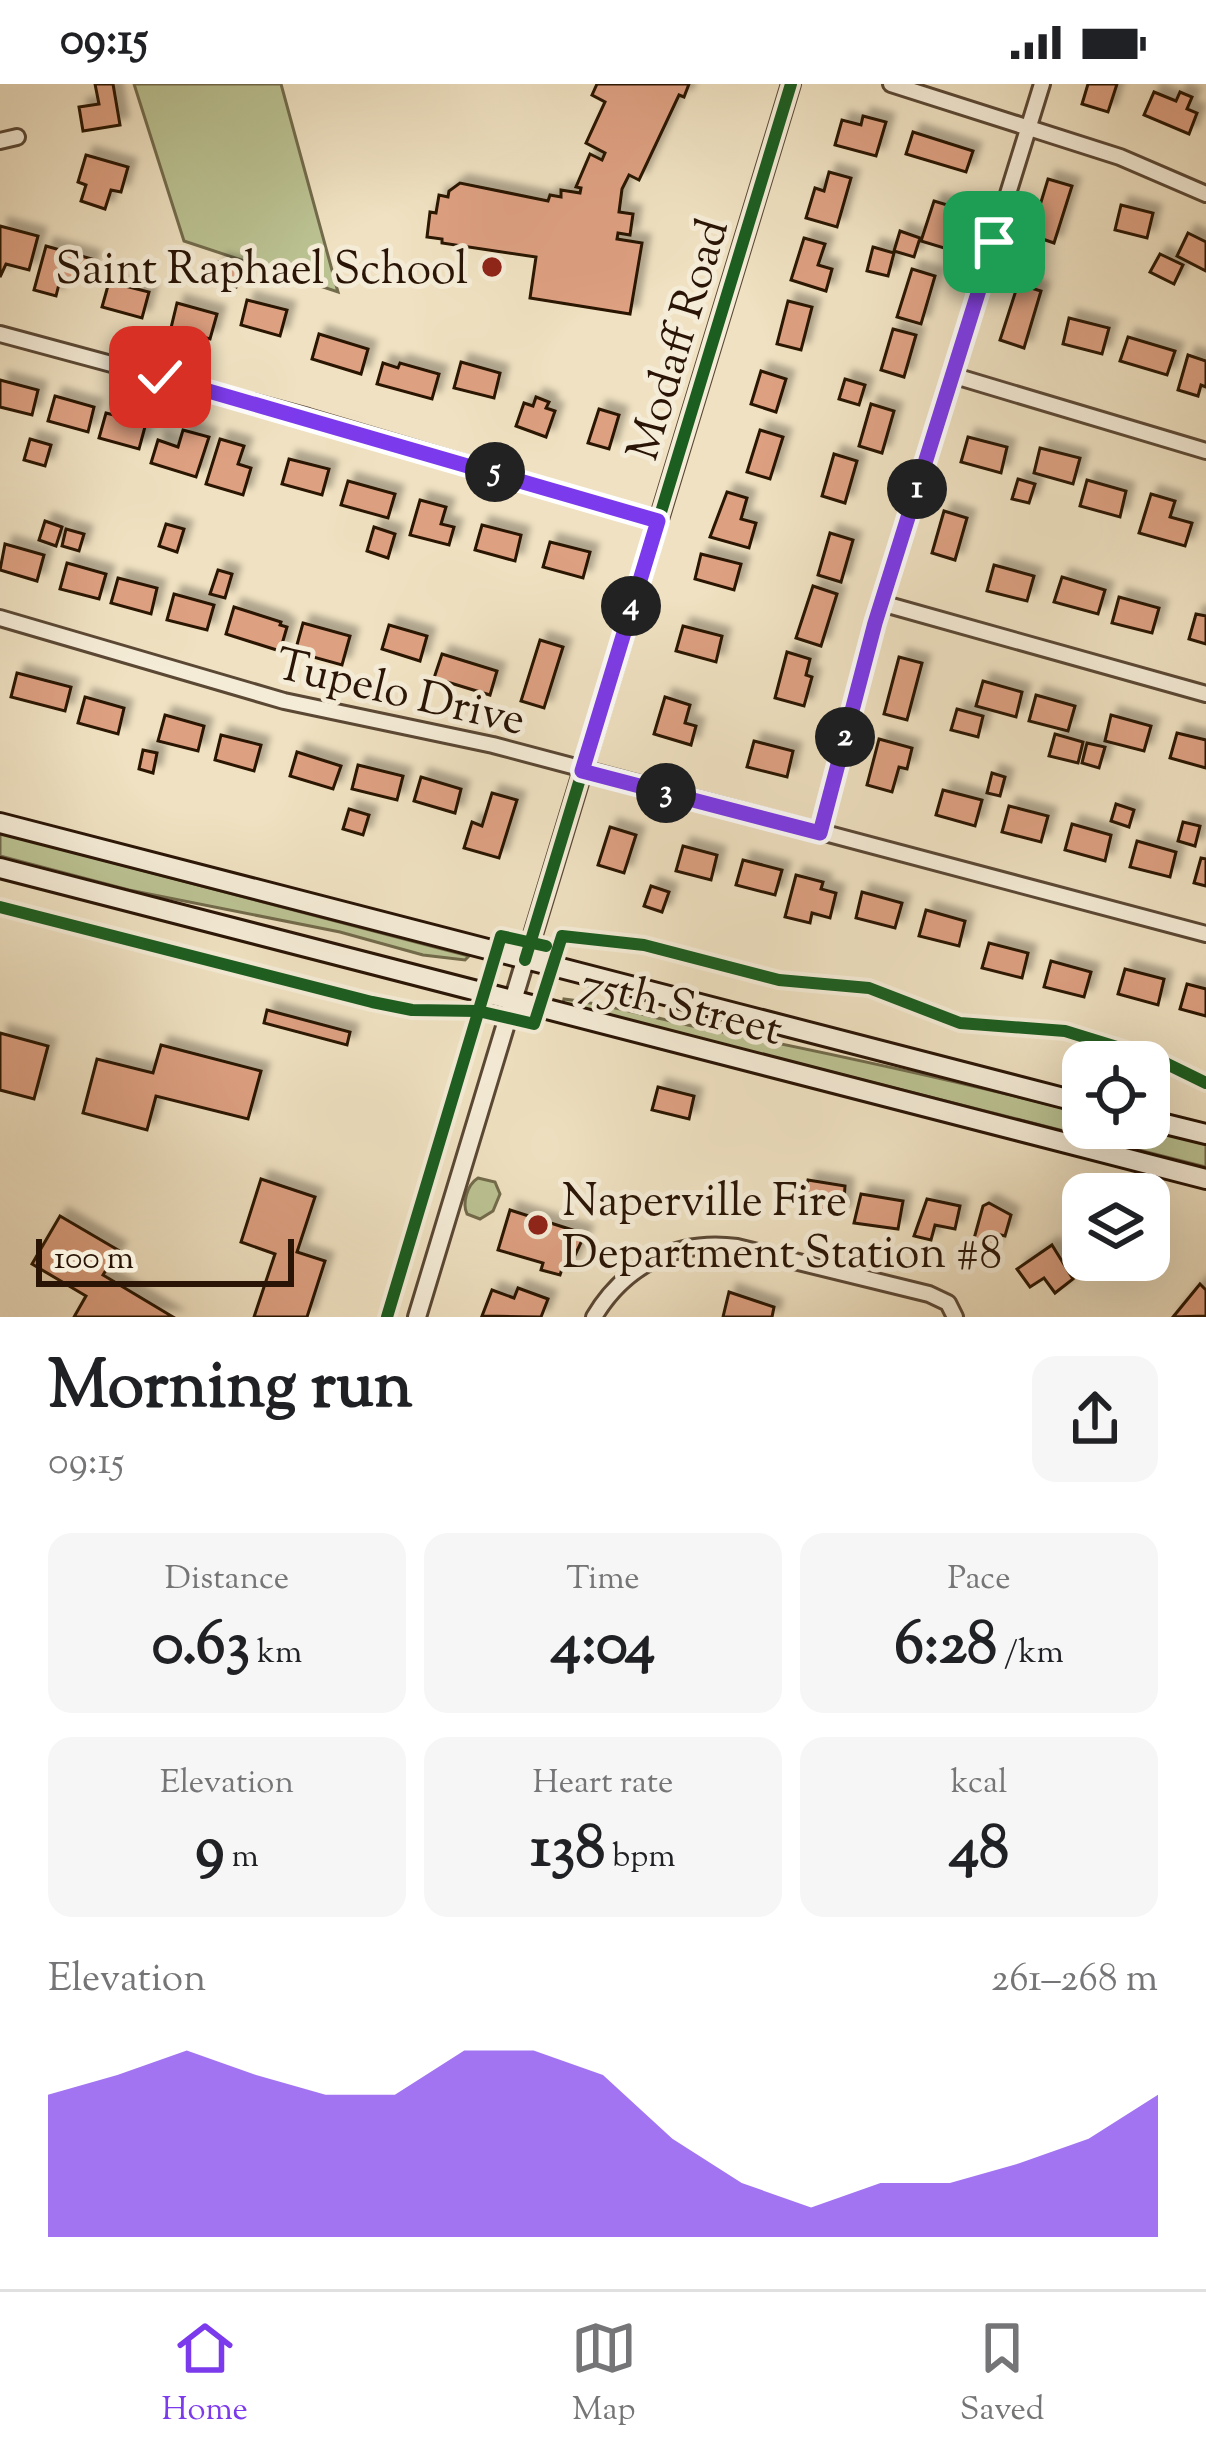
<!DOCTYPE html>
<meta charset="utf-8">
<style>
body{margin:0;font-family:"Sorts Mill Goudy",serif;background:#f6f6f6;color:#202124;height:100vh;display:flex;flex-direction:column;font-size:45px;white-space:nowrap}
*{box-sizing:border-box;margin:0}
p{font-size:39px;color:#757577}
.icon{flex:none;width:66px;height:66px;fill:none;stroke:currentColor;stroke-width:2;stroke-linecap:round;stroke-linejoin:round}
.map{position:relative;height:1233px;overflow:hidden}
.drawer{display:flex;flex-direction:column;background:#fff;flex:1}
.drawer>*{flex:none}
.buttons{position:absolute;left:1062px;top:957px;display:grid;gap:24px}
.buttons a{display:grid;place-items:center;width:108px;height:108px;border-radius:24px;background:#fff;box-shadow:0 12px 48px #0002;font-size:60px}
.scale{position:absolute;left:36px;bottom:30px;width:258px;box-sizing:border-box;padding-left:12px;border:6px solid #291405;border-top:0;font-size:33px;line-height:42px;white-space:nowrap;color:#291405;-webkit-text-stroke:9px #f5ecd7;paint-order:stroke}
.pin{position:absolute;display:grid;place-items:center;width:102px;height:102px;color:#fff;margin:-51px;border-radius:24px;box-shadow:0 6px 18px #0006}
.km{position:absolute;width:60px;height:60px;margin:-30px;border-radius:50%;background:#222;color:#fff;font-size:33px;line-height:60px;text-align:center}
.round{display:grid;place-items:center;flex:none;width:126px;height:126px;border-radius:24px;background:#f6f6f6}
.summary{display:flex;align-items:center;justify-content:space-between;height:204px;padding:0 48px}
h1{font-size:66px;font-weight:800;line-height:90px}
.figures{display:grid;grid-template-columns:repeat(3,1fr);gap:18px;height:204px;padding:12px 48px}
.figures div{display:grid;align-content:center;border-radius:24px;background:#f6f6f6;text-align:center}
.figures b{font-size:60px;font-weight:800}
.figures small{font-size:33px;font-weight:400}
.figures p{font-size:33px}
.chart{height:336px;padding:24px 48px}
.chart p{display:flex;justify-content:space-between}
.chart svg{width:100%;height:216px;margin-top:12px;fill:#7c3aed;opacity:.7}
.status{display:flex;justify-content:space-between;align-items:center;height:84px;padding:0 60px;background:#fff;direction:ltr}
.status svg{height:33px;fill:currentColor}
.tabs{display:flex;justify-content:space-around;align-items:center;height:168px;border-top:3px solid #e0e0e0;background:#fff;font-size:33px;color:#757577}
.tabs a{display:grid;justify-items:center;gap:6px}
.tabs .current{color:#7c3aed}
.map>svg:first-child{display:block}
.green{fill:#bbc292;stroke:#726b4c;stroke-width:3}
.building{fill:#dda081;stroke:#291405;stroke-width:3;filter:url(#shadow)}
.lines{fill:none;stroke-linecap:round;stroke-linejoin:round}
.minor-casing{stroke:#5a4734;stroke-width:20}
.tertiary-casing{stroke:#5a4734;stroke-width:22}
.secondary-casing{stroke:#291405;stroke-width:24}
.minor{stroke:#f5ecd7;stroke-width:14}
.tertiary{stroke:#f5ecd7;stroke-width:16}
.secondary{stroke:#f5ecd7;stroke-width:18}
.cycleway-casing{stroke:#f5ecd7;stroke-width:20}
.cycleway{stroke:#1b5e20;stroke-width:12}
.route-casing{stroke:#fff;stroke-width:24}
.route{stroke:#7c3aed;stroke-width:15}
.poi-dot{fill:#8f2418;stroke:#f5ecd7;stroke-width:4.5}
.labels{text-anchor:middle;stroke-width:10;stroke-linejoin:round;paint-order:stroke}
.poi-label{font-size:45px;fill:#291405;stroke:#f5ecd7;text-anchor:end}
.street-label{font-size:45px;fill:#291405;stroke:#f5ecd7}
</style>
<div class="status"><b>09:15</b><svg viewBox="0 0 49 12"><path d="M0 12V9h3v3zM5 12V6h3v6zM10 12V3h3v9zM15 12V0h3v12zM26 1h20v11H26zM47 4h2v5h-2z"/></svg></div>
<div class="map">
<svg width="1206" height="1233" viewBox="0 0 1206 1233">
<defs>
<filter id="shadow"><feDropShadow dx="8" dy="-8" stdDeviation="3" flood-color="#0004"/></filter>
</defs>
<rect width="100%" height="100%" fill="#efe1c1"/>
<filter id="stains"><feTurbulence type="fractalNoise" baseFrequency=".00167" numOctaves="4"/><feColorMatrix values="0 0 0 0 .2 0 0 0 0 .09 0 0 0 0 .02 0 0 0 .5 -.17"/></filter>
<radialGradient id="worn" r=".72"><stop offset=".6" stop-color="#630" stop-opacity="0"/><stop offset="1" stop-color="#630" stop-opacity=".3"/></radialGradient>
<g class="green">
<path d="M134 0H281L338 208 184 157Z"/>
<path d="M0 749 469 872 465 876 423 871 340 848 129 806 0 772Z"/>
<path d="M564 915C610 920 653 934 698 943 829 969 954 996 1083 1029V1044H1143L1206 1060V1083L563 920Z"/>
<path d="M478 1094 495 1098 500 1110 493 1127 480 1135 467 1130C462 1119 467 1101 478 1094Z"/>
</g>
<g class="building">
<path d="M95 0H113L120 41 83 47 79 23 99 20Z"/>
<path d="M597 0H689L684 13 679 11 639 96 629 91 622 105 619 128 633 130 630 151 618 149 617 155 642 159 630 230 530 214 536 173 442 159V155L427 153 430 128 436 129 439 111 448 113 449 107 460 99 548 117 550 111 561 113V106L580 109 581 104 576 103 590 70 602 76 605 69 586 59 605 18 592 11Z"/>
<path d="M1088 0H1117L1108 28 1082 20Z"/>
<path d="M1154 8 1176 17 1180 8 1192 13 1187 25 1197 29 1189 50 1144 31Z"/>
<path d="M863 32 886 38 876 72 835 61 842 36 861 41Z"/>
<path d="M913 48 973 67 966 88 906 70Z"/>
<path d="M86 71 128 83 121 108 111 106 105 125 81 117 86 101 78 98Z"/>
<path d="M829 88 851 94 837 143 806 134 815 104 824 107Z"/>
<path d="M1048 95 1072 102 1054 159 1031 151Z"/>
<path d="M934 117 957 124 944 164 921 157Z"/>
<path d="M1121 121 1153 129 1147 154 1115 146Z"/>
<path d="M0 142 38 152 29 186 6 180 0 193Z"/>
<path d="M900 147 920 154 914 173 894 167Z"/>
<path d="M1188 149 1206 158V187L1177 172Z"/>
<path d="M804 154 825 160 818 181 832 185 826 207 791 196Z"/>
<path d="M46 162 92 175 86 199 61 192 56 212 34 206Z"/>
<path d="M873 163 894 169 888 192 867 187Z"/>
<path d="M1160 170 1183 181 1174 200 1150 188Z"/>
<path d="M219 178 241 183 236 203 214 198Z"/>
<path d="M912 185 935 192 921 240 897 233Z"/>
<path d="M109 198 149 208 142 234 102 223Z"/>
<path d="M1018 200 1041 207 1024 264 1000 256Z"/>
<path d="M247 216 287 226 280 252 241 241Z"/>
<path d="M788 217 812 223 801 266 777 260Z"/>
<path d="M177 219 217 230 210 255 171 244Z"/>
<path d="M1069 234 1109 244 1102 270 1063 260Z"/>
<path d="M893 245 916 251 904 293 881 286Z"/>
<path d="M319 250 368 265 361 290 312 275Z"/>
<path d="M1128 253 1175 267 1167 291 1120 277Z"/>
<path d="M1188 271 1206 277V303L1201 301 1198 312 1178 306Z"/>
<path d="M461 278 500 289 494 314 454 304Z"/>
<path d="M383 279 398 284 400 279 439 290 432 315 377 300Z"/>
<path d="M761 287 786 295 776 328 751 320Z"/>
<path d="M845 295 865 301 859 321 839 315Z"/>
<path d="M0 296 38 306 32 331 0 323Z"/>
<path d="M55 312 94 323 88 348 48 337Z"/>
<path d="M536 313 549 318 546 324 555 327 546 353 516 342 524 319 533 322Z"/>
<path d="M871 320 894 327 882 369 859 362Z"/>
<path d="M599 325 619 331 609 365 588 359Z"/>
<path d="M106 329 146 339 139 365 99 354Z"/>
<path d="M183 346 209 353 196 393 151 379 158 356 178 363Z"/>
<path d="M760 346 783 353 770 395 747 388Z"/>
<path d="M968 353 1007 363 1001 389 961 378Z"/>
<path d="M30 355 51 361 45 382 24 376Z"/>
<path d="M220 355 244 362 238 380 251 384 243 411 206 400Z"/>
<path d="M1040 364 1080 374 1073 400 1034 389Z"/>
<path d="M834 370 857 377 845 419 822 412Z"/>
<path d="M289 375 329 385 322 411 282 400Z"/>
<path d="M1018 395 1035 400 1029 419 1012 415Z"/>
<path d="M1087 396 1126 407 1120 433 1080 422Z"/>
<path d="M348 397 395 410 388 434 341 421Z"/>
<path d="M727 408 747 414 741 435 756 439 749 464 710 453Z"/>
<path d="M1151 410 1175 417 1170 433 1192 439 1185 462 1139 449Z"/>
<path d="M420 416 446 423 441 440 454 443 449 461 410 451Z"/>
<path d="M944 427 967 434 955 476 932 469Z"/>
<path d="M45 437 62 443 56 462 39 456Z"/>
<path d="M166 440 184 445 177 468 159 462Z"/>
<path d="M482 441 521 451 515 477 475 466Z"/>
<path d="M374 443 395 450 388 474 367 467Z"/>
<path d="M66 445 84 450 79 467 62 462Z"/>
<path d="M830 449 853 456 841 498 818 491Z"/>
<path d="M550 458 590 468 583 494 543 483Z"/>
<path d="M5 460 44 471 37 497 0 486Z"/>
<path d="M701 470 741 480 734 506 695 495Z"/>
<path d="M67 479 106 490 99 515 60 505Z"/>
<path d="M994 481 1034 492 1027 517 987 507Z"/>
<path d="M218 486 232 490 225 514 210 510Z"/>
<path d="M1062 493 1105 506 1098 530 1054 518Z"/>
<path d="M118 494 157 504 151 530 111 519Z"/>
<path d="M813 502 837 510 821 562 796 554Z"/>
<path d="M174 510 214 521 207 546 167 536Z"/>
<path d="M1119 513 1159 524 1152 549 1112 539Z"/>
<path d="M234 523 281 538 280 541 287 543 280 567 226 550Z"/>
<path d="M1196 530 1206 532V560L1189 555Z"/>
<path d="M303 539 350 552 342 581 295 568Z"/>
<path d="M389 541 427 552 420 577 382 565Z"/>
<path d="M683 542 722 552 716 578 676 567Z"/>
<path d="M540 556 563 563 544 624 521 617Z"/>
<path d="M787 568 810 575 806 591 812 593 804 622 775 614Z"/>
<path d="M442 570 497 587 490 611 434 594Z"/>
<path d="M899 573 922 579 907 636 884 630Z"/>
<path d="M17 589 71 603 65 627 11 613Z"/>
<path d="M983 597 1022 608 1016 633 976 622Z"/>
<path d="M1036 611 1075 622 1068 647 1029 637Z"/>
<path d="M85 613 124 624 118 650 78 639Z"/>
<path d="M665 613 690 621 685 639 696 642 691 661 654 650Z"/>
<path d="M957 625 983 632 978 653 951 646Z"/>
<path d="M165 631 204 642 198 667 158 657Z"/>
<path d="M1111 631 1151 642 1144 667 1105 657Z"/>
<path d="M1177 649 1206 656V684L1170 674Z"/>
<path d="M1055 650 1083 658 1078 679 1049 672Z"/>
<path d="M221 651 261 661 254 687 215 676Z"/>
<path d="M879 655 912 664 907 685 899 683 892 708 867 701Z"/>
<path d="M754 657 793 667 787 693 747 683Z"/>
<path d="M1087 659 1105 663 1099 684 1082 679Z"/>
<path d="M143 666 157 669 153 689 139 685Z"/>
<path d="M297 668 341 682 333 705 290 692Z"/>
<path d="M358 681 403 692 397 716 352 705Z"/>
<path d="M992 689 1005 693 1000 712 987 709Z"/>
<path d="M421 693 461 705 455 729 414 717Z"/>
<path d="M943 706 982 716 975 742 936 731Z"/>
<path d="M492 709 517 716 499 774 464 764 472 738 482 742Z"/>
<path d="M1116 720 1134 726 1129 743 1111 737Z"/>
<path d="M1009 722 1048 732 1041 758 1002 748Z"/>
<path d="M349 725 369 731 363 751 343 745Z"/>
<path d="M1183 738 1200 742 1195 762 1178 757Z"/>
<path d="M1072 740 1111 751 1105 777 1065 766Z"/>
<path d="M610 743 636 751 624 789 598 781Z"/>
<path d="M1137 757 1176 768 1170 793 1130 783Z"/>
<path d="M683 762 717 771 711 796 676 787Z"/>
<path d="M1201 774 1206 775V802L1194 799Z"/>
<path d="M743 776 782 786 775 811 736 801Z"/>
<path d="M796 791 823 798 821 805 836 809 830 834 812 829 810 839 785 833Z"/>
<path d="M651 802 669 808 662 828 644 822Z"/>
<path d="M862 808 902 819 895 844 856 834Z"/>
<path d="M926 826 965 837 959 862 919 852Z"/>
<path d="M989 859 1028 869 1022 894 982 884Z"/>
<path d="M1051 877 1091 888 1084 913 1044 903Z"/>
<path d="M1125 885 1164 895 1158 921 1118 910Z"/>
<path d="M1187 900 1206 905V932L1180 925Z"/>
<path d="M267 926 350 948 347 961 264 939Z"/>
<path d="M0 949 48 962 34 1015 0 1006Z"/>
<path d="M161 961 261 987 248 1035 156 1012 147 1046 83 1029 97 975 153 989Z"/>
<path d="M658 1003 694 1012 689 1035 652 1026Z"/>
<path d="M261 1095 315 1113 297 1168 325 1177 307 1233H254L275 1170 241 1158Z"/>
<path d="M808 1096 845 1102 843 1130 801 1124Z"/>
<path d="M861 1110 903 1117 898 1145 854 1139Z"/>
<path d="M927 1115 960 1122 955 1145 935 1141 931 1156 914 1152Z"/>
<path d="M989 1119 1011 1131 1005 1152 997 1150 992 1167 972 1162 983 1122Z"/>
<path d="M510 1126 585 1150 569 1184 563 1182 560 1191 541 1186 543 1179 498 1166Z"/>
<path d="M60 1132 118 1166 103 1191 173 1233H74L86 1212 32 1180Z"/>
<path d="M1052 1161 1073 1195 1055 1209 1044 1194 1030 1203 1017 1185Z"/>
<path d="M1200 1200 1206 1206V1232L1173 1233Z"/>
<path d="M518 1204 548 1215 541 1233 482 1232 492 1206 514 1214Z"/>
<path d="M729 1208 774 1223 772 1233H723Z"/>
</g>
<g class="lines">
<defs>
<g id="minor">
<path d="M891 0 1120 73 1206 110"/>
<path d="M0 57 17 53"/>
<path d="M0 250 308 333 658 437"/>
<path d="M955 292 1206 367"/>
<path d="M881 519 1206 610"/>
<path d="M0 534 284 617 493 661 1206 850"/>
<path d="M820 749 875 539 1042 0"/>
<path d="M594 1233C625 1181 677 1155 737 1163L929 1210 948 1219 955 1233"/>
</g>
<path id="tertiary" d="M417 1233 791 0"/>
<g id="secondary">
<path d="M0 739 1083 1019"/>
<path d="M0 784 1206 1095"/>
<path d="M1149 1036 1206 1050"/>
</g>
</defs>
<use href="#minor" class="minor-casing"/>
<use href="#tertiary" class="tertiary-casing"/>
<use href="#secondary" class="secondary-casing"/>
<use href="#minor" class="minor"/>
<use href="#tertiary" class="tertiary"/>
<use href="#secondary" class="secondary"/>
<defs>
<g id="cycleway">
<path d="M0 823 372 918 412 926 478 927 534 940 562 852 644 861 779 896 869 904 960 939 1065 947 1159 976 1206 999"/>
<path d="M525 876 791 0"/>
<path d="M387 1233 501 852 546 862"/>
</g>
</defs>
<use href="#cycleway" class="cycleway-casing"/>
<use href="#cycleway" class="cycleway"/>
</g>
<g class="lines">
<defs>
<path id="route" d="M160 293 658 437 582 687 820 749 875 539 994 158"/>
</defs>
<use href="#route" class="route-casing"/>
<use href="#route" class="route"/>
</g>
<g class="poi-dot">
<circle cx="492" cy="183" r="12"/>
<circle cx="538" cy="1141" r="12"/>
</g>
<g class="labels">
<g class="poi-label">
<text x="468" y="199">Saint Raphael School</text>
<text x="562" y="1131" text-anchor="start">Naperville Fire<tspan x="562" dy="52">Department Station #8</tspan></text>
</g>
<g class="street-label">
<text transform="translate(676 255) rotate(-73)" y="16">Modaff Road</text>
<text transform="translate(401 606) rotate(13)" y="16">Tupelo Drive</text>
<text transform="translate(682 920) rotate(14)" y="16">75th Street</text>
</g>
</g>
<rect width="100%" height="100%" filter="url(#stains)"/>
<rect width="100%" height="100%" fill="url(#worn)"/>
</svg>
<div class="buttons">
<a><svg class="icon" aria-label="locate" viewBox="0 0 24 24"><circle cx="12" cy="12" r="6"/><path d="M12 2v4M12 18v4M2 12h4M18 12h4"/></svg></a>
<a><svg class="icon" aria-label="layers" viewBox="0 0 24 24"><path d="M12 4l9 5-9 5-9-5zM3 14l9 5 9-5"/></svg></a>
</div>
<div class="scale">100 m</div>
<div class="pin" style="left:994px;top:158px;background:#1e9e55"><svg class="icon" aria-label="arrive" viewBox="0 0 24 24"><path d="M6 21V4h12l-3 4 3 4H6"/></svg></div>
<div class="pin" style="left:160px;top:293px;background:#d93025"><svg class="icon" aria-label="check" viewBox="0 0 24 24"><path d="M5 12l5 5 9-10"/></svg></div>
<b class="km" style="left:917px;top:405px">1</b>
<b class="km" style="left:845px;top:653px">2</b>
<b class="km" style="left:666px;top:709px">3</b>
<b class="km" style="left:631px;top:522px">4</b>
<b class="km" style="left:495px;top:388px">5</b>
</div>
<section class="drawer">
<div class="summary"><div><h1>Morning run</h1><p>09:15</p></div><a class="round"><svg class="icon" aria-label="share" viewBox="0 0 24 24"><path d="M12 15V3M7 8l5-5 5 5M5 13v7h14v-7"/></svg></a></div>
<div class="figures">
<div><p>Distance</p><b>0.63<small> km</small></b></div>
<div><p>Time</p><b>4:04</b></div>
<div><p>Pace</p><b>6:28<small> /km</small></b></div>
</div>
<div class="figures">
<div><p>Elevation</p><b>9<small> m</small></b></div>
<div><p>Heart rate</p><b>138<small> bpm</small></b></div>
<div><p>kcal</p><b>48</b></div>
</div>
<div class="chart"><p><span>Elevation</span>261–268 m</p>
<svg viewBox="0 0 160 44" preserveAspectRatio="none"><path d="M0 44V15L10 11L20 6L30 11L40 15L50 15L60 6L70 6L80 11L90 24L100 33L110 38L120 33L130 33L140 29L150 24L160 15V44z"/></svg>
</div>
</section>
<nav class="tabs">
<a class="current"><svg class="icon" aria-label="home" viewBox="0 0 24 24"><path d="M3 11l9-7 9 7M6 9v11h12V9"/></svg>Home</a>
<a><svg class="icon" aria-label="map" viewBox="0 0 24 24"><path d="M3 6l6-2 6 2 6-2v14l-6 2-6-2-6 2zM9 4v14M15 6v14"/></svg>Map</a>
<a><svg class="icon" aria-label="saved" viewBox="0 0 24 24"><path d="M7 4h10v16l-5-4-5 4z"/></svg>Saved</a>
</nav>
